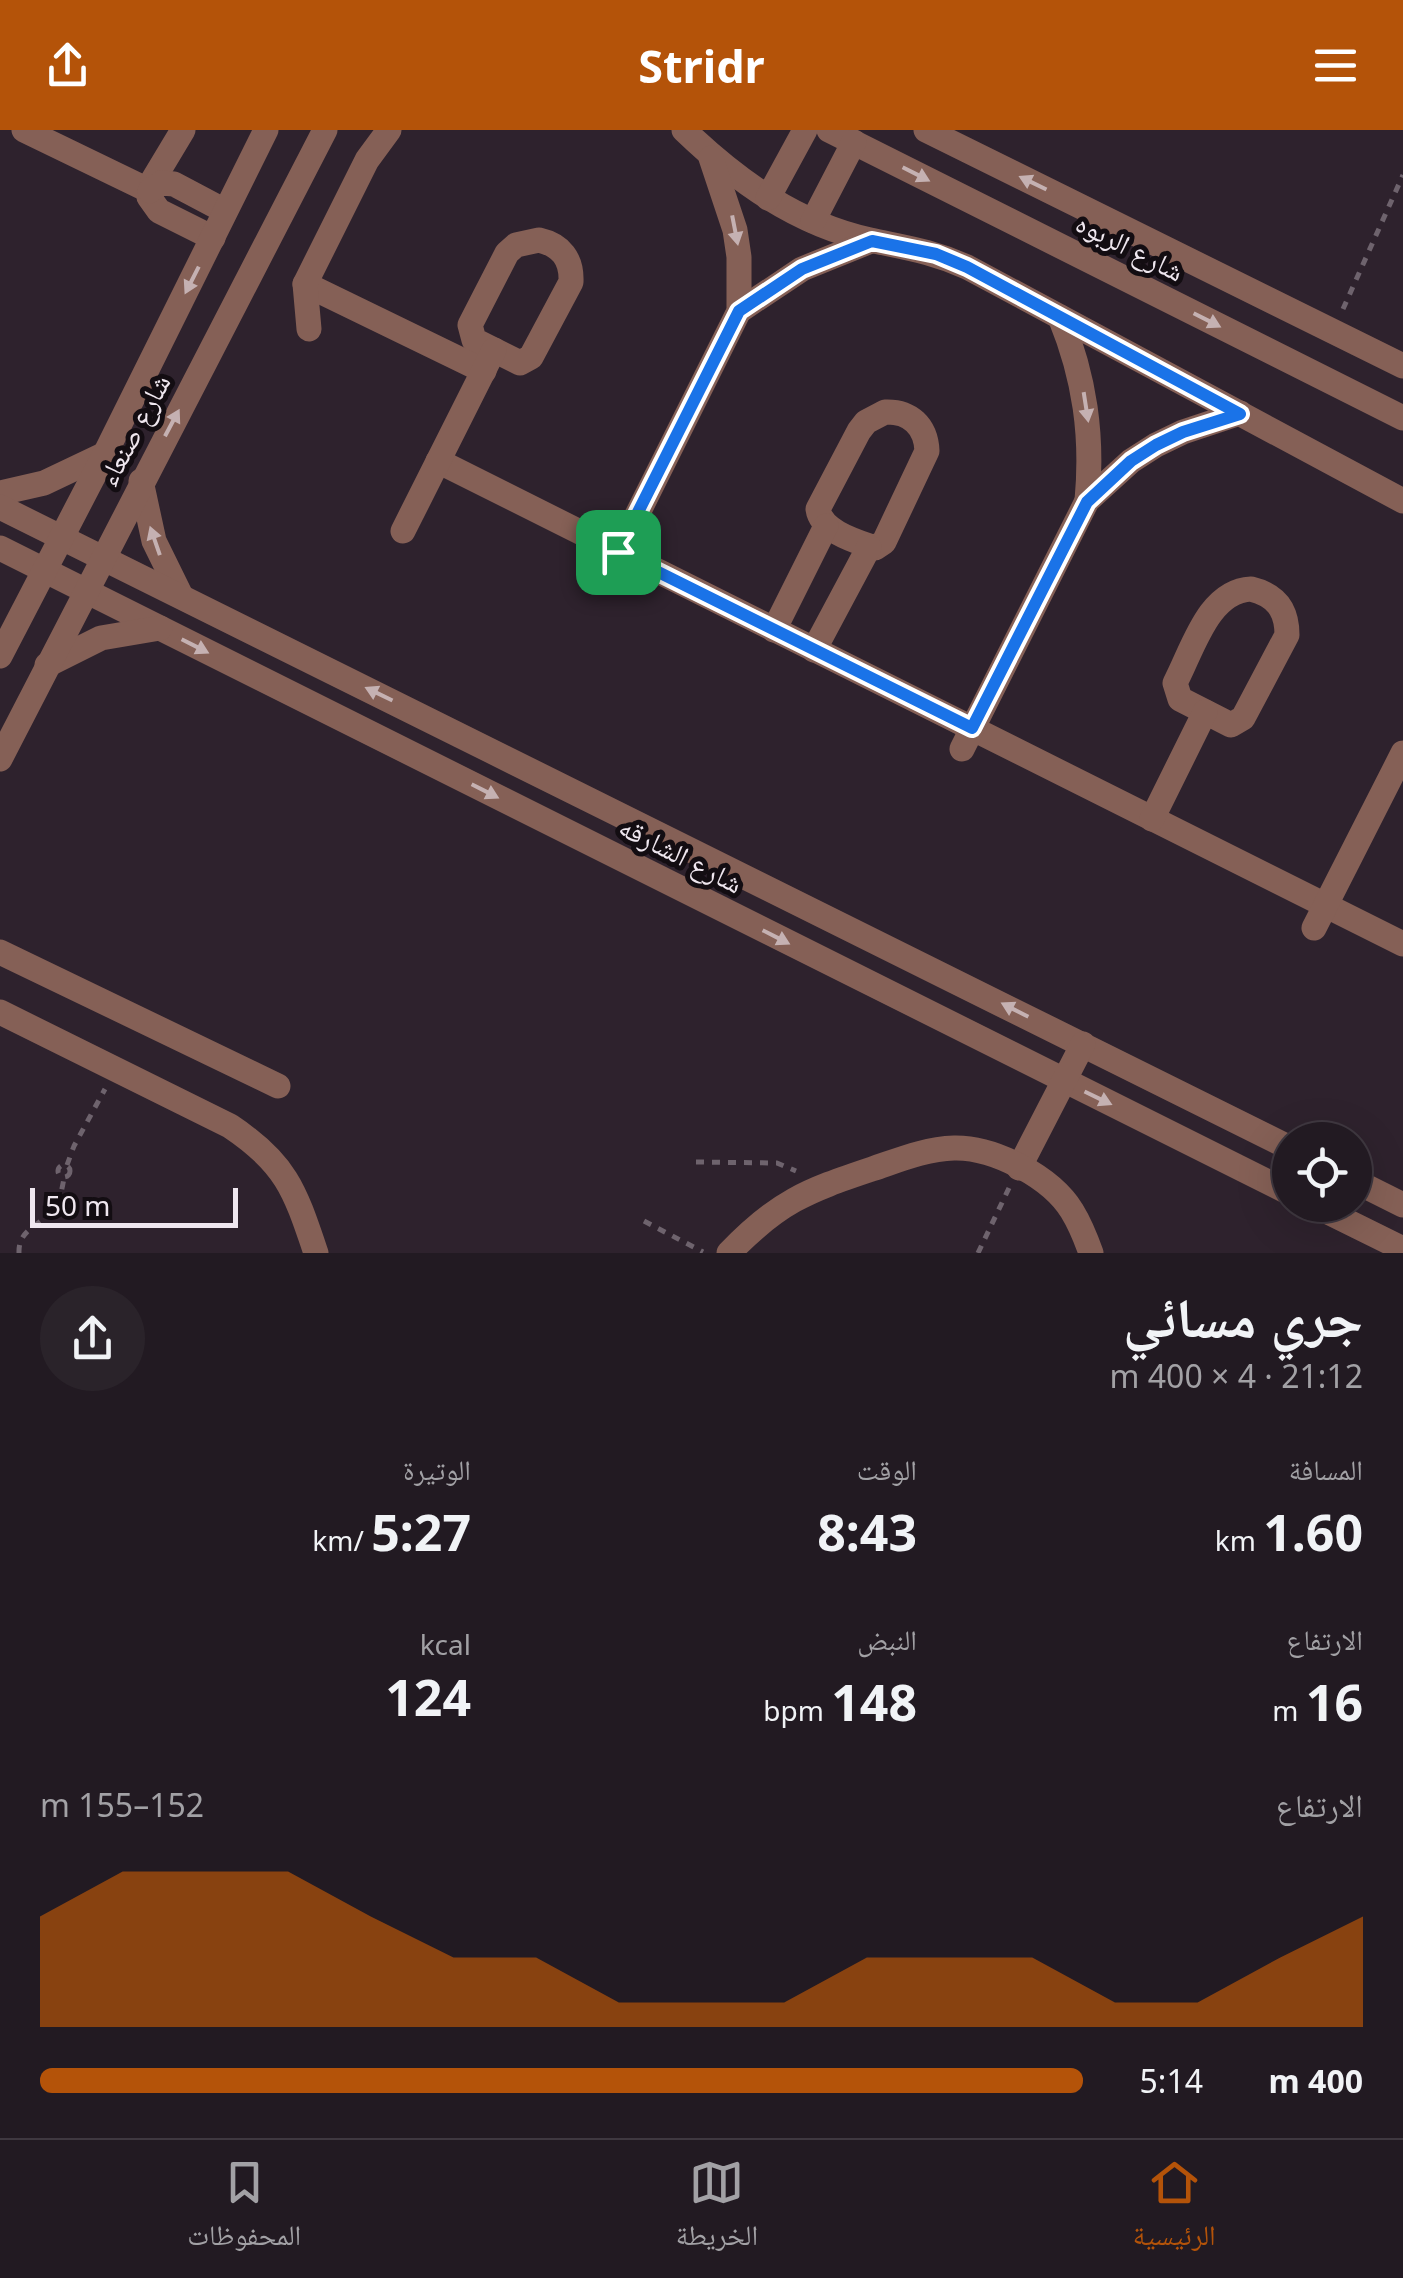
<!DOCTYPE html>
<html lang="ar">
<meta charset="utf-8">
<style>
body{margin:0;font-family:"Noto Sans","Noto Naskh Arabic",sans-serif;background:#2a232a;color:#f1f3f6;direction:rtl;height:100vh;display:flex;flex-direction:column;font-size:38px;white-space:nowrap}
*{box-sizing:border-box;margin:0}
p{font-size:32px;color:#a2a1a5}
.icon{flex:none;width:55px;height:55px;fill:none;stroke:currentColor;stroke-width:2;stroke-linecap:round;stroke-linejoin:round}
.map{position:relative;height:1123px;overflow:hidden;direction:ltr}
.side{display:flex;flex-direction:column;background:#221a22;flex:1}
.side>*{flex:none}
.buttons{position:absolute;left:1272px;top:992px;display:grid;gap:20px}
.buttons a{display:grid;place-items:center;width:100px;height:100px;border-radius:50%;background:#221a22;box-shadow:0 10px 40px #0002,0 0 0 2px #3f3840;font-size:50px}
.scale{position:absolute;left:30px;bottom:25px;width:208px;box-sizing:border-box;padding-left:10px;border:5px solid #efe7ef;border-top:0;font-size:28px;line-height:35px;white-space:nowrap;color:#efe7ef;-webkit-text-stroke:8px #130d12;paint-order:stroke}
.pin{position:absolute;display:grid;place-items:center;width:85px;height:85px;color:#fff;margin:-42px;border-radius:20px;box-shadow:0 5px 15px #0006}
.round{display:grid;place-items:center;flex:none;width:105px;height:105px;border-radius:52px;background:#2a232a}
.summary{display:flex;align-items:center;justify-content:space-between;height:170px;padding:0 40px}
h1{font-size:55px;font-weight:700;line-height:75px}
.figures{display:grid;grid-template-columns:repeat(3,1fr);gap:15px;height:170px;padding:10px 40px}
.figures div{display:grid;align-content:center}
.figures b{font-size:50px;font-weight:700}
.figures small{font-size:28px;font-weight:400}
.figures p{font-size:28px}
.chart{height:280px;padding:20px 40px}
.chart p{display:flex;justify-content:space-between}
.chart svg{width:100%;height:180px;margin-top:10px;fill:#b45309;opacity:.7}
ul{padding:0 40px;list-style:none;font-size:32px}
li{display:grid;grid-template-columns:160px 120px 1fr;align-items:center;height:75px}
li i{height:25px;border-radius:12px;background:#b45309}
header{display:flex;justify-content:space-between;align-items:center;height:130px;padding:0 40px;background:#b45309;color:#fff;font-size:45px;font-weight:700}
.menu{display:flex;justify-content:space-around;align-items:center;height:140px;border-top:2px solid #3f3840;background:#221a22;font-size:28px;color:#a2a1a5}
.menu a{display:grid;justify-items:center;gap:5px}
.menu .current{color:#b45309}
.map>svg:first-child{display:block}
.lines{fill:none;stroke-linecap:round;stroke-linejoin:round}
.path{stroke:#6e636d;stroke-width:5;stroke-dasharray:8 8;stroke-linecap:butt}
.minor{stroke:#856056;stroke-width:25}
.oneway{fill:#c5b1b2}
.route-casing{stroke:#fff;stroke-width:20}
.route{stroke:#1a73e8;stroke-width:12}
.labels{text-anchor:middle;stroke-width:10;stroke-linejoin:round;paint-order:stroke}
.street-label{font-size:28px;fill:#efe7ef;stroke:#130d12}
</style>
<header><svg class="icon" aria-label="menu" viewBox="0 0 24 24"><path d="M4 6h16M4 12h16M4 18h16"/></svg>Stridr<svg class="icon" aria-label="share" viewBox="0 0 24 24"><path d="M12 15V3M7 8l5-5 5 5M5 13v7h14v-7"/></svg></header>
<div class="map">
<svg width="1403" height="1123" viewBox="0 0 1403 1123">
<rect width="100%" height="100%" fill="#2e222d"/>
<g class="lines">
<g class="path">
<path d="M1343 179 1403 45"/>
<path d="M696 1032 777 1033 796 1041"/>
<circle cx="64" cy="1041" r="6"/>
<path d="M67 1035 74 1016 105 959"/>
<path d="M644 1091 703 1122"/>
<path d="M19 1123C18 1099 40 1096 53 1080 60 1071 62 1059 64 1048"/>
<path d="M978 1123 1009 1058"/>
</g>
<g class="minor">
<path d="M24 0 150 61"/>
<path d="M183 0 153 50 149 67 159 81 213 108"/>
<path d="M684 0C737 51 797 94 870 110 907 118 931 121 967 137L1403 371"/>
<path d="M829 0 1403 288"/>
<path d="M926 0 1403 236"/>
<path d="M150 61 161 53 174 54 225 81"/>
<path d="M768 68 805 0"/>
<path d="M813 91 854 12"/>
<path d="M539 110C561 115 572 129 571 152L531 227 520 233 474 210 470 195 507 123 516 115Z"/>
<path d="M305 154 484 241"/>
<path d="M739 181 802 139 871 111"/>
<path d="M1060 187C1085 248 1093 306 1087 371"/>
<path d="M309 199 305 154 367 30 389 0"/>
<path d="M885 282C910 281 926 296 927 321L884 412 875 418C855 411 821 401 818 379L859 301 866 292Z"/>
<path d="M438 331 1403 814"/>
<path d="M141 351 154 411 181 466"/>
<path d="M0 363 44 353 105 324"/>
<path d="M0 377 1290 1018"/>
<path d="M403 401 494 220"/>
<path d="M0 418 1290 1063"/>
<path d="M604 451 739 181V127L735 100 711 28"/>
<path d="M1251 459C1276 465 1287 480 1287 505L1243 588 1231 595 1180 569 1175 553C1193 519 1208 461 1251 459Z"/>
<path d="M774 500 826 396"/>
<path d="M814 520 869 417"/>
<path d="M0 526 105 324 266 0"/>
<path d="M47 535 101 508 160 498"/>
<path d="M962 619 1087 371 1131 331 1156 315 1183 302 1240 283"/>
<path d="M0 629 325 0"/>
<path d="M1152 689 1205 582"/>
<path d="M1314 798 1403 623"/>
<path d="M0 822 278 956"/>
<path d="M0 882 230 996C287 1034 295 1061 316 1123"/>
<path d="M1019 1038 1083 914"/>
<path d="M1355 1051 1403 1075"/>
<path d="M1314 1075 1403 1119"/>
<path d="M729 1123C778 1072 806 1061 872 1039 899 1030 925 1019 954 1018 994 1017 1051 1047 1072 1081 1080 1094 1086 1109 1091 1123"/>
</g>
</g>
<defs><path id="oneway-solid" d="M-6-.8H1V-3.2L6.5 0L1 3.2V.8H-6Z" transform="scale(2.5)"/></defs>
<g class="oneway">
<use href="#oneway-solid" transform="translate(916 44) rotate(27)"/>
<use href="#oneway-solid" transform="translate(1033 53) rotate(-154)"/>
<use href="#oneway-solid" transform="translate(735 100) rotate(79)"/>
<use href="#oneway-solid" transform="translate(192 150) rotate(117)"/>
<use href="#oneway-solid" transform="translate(1207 190) rotate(27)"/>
<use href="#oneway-solid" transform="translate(1086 277) rotate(81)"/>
<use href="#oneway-solid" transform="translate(172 293) rotate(-62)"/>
<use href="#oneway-solid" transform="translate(155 411) rotate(-109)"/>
<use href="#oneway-solid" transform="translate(195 516) rotate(27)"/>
<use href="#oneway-solid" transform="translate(379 564) rotate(-154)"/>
<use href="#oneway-solid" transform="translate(485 661) rotate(27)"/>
<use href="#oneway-solid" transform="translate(776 807) rotate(27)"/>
<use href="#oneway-solid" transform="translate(1015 880) rotate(-153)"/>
<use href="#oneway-solid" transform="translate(1098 968) rotate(26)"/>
</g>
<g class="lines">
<defs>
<path id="route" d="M872 111 936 124 967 137 1240 284 1183 302 1156 315 1131 331 1087 372 972 598 618 422 739 181 802 139Z"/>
</defs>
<use href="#route" class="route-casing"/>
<use href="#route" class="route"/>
</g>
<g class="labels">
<g class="street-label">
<text transform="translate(1130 117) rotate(27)" y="10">شارع الربوه</text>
<text transform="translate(134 300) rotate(-62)" y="10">شارع صنعاء</text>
<text transform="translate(681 725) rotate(27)" y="10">شارع الشارقه</text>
</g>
</g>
</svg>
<div class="buttons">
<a><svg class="icon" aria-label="locate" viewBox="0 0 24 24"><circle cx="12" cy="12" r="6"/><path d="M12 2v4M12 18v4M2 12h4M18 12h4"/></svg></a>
</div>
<div class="scale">50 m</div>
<div class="pin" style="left:618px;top:422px;background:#1e9e55"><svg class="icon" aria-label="arrive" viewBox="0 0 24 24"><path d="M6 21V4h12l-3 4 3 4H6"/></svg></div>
</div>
<section class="side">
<div class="summary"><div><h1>جري مسائي</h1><p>21:12 · 4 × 400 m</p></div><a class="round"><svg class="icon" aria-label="share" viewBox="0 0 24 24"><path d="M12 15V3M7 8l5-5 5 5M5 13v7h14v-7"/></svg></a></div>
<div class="figures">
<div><p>المسافة</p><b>1.60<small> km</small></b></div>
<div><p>الوقت</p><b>8:43</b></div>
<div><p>الوتيرة</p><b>5:27<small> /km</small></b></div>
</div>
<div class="figures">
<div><p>الارتفاع</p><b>16<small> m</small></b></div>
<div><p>النبض</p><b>148<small> bpm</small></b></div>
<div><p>kcal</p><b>124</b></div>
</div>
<div class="chart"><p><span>الارتفاع</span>152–155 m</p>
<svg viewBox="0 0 160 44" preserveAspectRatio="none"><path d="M0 44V17L10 6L20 6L30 6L40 17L50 27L60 27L70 38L80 38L90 38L100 27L110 27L120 27L130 38L140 38L150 27L160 17V44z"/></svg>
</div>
<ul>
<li><b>400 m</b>5:14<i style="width:100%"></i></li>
</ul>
</section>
<nav class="menu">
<a class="current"><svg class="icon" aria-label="home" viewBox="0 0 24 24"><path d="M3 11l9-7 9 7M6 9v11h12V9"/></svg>الرئيسية</a>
<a><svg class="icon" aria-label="map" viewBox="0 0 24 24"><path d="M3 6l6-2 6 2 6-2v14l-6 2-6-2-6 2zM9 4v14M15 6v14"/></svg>الخريطة</a>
<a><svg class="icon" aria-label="saved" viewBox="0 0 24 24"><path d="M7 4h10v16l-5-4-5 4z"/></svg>المحفوظات</a>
</nav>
